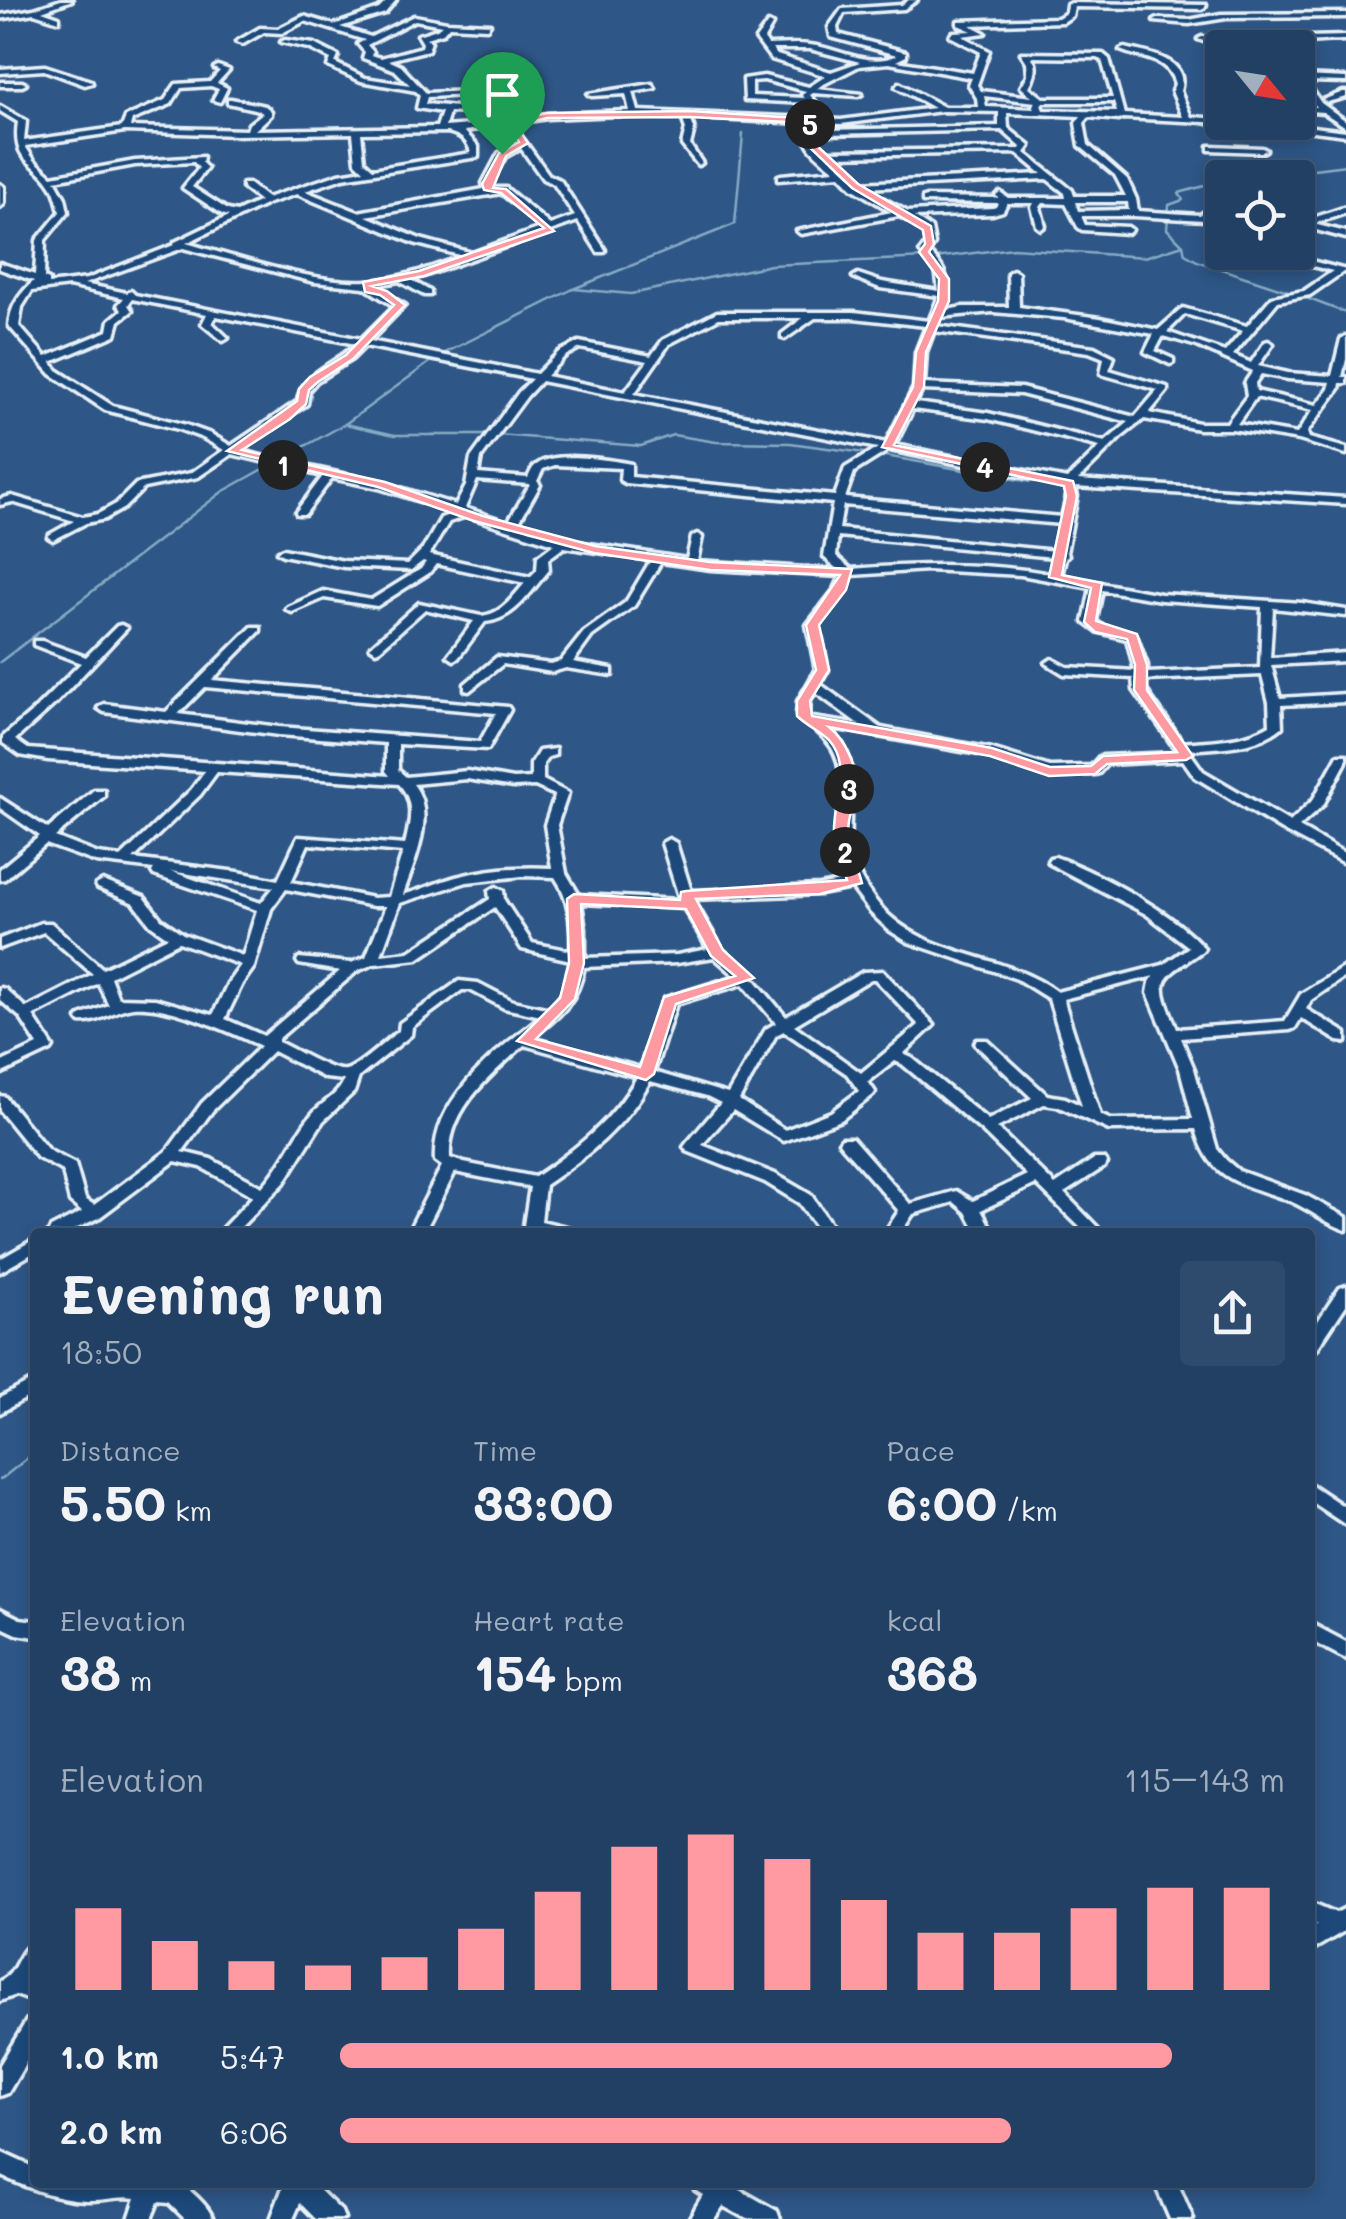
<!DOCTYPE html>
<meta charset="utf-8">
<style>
body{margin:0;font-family:Mali,sans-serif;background:#2e4b6d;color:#f1f3f6;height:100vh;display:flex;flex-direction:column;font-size:38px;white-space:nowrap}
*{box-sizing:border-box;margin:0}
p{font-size:32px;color:#a2afbf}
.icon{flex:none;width:55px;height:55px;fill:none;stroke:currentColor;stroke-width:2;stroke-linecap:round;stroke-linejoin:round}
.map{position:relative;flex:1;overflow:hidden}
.side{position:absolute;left:30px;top:1228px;width:1285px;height:960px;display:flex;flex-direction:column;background:#224064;border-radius:10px;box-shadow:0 5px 15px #0003,0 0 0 2px #3f5978}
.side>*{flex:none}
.needle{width:65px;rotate:120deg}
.controls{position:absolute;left:1205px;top:30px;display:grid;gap:20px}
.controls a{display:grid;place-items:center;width:110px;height:110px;border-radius:10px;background:#224064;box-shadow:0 5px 15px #0003,0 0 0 2px #3f5978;font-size:50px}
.pin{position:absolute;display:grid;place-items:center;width:85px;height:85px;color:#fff;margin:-102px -42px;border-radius:50% 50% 50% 0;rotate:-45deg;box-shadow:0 0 10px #0007}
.pin .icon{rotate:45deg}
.km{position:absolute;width:50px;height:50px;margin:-25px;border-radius:50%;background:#222;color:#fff;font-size:28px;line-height:50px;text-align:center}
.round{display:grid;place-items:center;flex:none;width:105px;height:105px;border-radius:10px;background:#2e4b6d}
.summary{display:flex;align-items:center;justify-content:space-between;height:170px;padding:0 30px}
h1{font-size:55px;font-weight:800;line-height:75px}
.stats{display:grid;grid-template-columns:repeat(3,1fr);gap:15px;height:170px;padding:10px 30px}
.stats div{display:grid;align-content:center}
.stats b{font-size:50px;font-weight:800}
.stats small{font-size:28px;font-weight:400}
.stats p{font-size:28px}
.chart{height:280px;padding:20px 30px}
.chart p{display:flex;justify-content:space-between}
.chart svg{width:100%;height:180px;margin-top:10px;stroke:#ff9aa2;stroke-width:6}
ul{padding:0 30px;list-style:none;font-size:32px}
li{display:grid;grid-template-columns:160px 120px 1fr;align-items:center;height:75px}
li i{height:25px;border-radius:12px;background:#ff9aa2}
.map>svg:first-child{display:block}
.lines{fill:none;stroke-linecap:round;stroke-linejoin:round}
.stream{stroke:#87abc5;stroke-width:2.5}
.minor-casing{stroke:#e8f1f8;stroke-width:7}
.minor{fill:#1f4a7a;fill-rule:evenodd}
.route{fill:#ff9aa2;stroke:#fff;stroke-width:2.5;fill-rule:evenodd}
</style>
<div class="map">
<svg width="1346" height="2219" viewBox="0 0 1346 2219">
<rect width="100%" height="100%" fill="#2e5686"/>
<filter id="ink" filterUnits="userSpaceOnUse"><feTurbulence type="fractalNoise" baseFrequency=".01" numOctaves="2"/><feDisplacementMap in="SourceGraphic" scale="20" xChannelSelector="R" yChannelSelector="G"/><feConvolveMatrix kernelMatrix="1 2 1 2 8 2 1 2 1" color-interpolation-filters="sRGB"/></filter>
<g filter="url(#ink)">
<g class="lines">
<g class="stream">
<path d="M1242 178 1346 165"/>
<path d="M1222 181 1179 193 1183 200 1169 205 1167 229 1183 245 1185 254 1197 261 1294 293"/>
<path d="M935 258 1013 248 1145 257 1183 245"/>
<path d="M574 289 631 294 771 265 927 258"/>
<path d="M1301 296 1346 313"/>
<path d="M439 356 573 289 735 224 743 134"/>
<path d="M345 424 395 435H490"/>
<path d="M498 435 641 446 673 435 716 442 790 443 872 454"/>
<path d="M880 455 1031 482"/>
<path d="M0 662 222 492 345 424 433 360"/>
<path d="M0 1480 35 1452"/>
</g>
<defs>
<g id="minor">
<path d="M61 0H72L42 11 59 17V21L34 13 0 19V15L34 9Z"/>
<path d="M388 0H396L385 13 340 27 371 37 414 16 447 22 490 24 487 28 449 26 443 33 426 38 431 42 428 50 388 60 401 66 426 93 470 91 474 93 470 95 427 97 425 104 478 109C488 121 493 122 509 120L506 100 510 98 514 100 516 119 547 114 630 111 626 94 592 96 588 94 652 84 655 88 633 92 638 111 809 118 813 109 808 103 745 100 744 79 764 76 809 87 826 76 771 59 756 39 768 23 772 25 764 39 768 45C782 45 796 43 810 45 838 48 870 69 897 55L831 37 829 27 842 9 902 5 909 0H917L904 9 844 13 837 27 838 34 906 52V56L896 61 973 73 981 52 950 36 953 32 972 31 958 25V21L1058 18 1066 13 1067 5 1071 3 1206 5 1203 9 1074 7 1072 16 1063 22 970 25 985 33 962 36 989 51 977 85 981 91 1032 97 1021 87 1028 75 1027 62 1021 53 1103 54 1109 59 1124 114 1183 117 1172 91 1175 84C1168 57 1142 59 1120 50L1124 48C1147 53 1190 58 1180 91L1191 117 1222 119 1225 123 1123 118 1119 120 1089 117 1084 123 1088 145 1127 179 1136 199 1138 211 1200 215 1222 199V206L1210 216 1222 217V221L1134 216H1081L1085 225 1128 227 1132 230 1128 233 1082 230 1078 227 1066 204 1043 203 1040 207 1045 226 1041 229 1037 226 1032 207 1034 203H1007L1003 211 993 214 914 217 931 228 934 244 929 252C948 271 952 284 942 311L963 307H1009L1008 273 1013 270 1018 273 1019 307 1100 318 1158 330 1183 308 1247 326 1272 297 1304 291 1333 271 1288 260 1289 252 1298 251 1296 257 1346 270 1310 295 1278 301 1233 355 1251 363 1265 342 1268 341 1273 344 1258 366 1288 373 1332 376 1341 339 1346 336V359L1342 377H1346V383H1340L1339 389 1307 432 1309 438 1346 448V454L1299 440 1232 429H1199L1144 419 1120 438 1078 480 1346 498V504L1075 487 1077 496 1066 553 1068 555 1065 558 1061 576 1161 594 1302 603 1346 610V616L1273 608 1270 658 1346 653V661L1271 665 1280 698 1346 694V702L1281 705 1282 727C1257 748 1220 747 1188 750L1203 771 1290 822 1313 800 1338 755H1346V762L1323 805 1299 827 1346 854V864L1285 832 1195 777 1183 760 1107 764 1099 773 1095 774 1049 775 990 756 827 727C865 756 847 802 850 842 853 866 863 886 879 905 923 958 1001 951 1057 992L1163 965 1189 947 1146 914 1050 864 1048 861 1050 858 1055 857C1098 872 1175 913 1204 948L1202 951C1157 982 1156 978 1177 1029L1285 1021 1301 994 1346 966V976L1311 1000 1306 1009 1346 1033V1042L1338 1041 1301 1018 1295 1028 1290 1030 1181 1038 1194 1069 1217 1149 1226 1160 1239 1171 1305 1195 1346 1217V1230C1326 1223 1309 1209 1290 1201 1243 1182 1212 1185 1196 1129L1109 1130 1057 1106 1044 1104 997 1128 1055 1185 1094 1159H1104L1107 1163 1104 1167 1064 1193 1102 1232H1085L1036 1184 981 1210 993 1232H977L966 1212 954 1202 913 1214 901 1232H885L899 1211 842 1146 839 1142 842 1138H852L910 1204 956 1191 973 1201 1027 1175 982 1131 902 1064 895 1061 868 1082 875 1092 873 1095 841 1120 784 1141 733 1110 702 1145 775 1174 811 1195 836 1232H820L799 1203 765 1182 687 1151 684 1147 687 1143 721 1103 707 1096 650 1081C626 1126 587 1157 545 1185L541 1221 570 1228 572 1232H523L530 1187 455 1172 424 1232H408L442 1166 435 1161C431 1099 497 1051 541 1016L504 1008 470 990H462L412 1027 411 1035 359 1077 354 1092 323 1121 284 1183 236 1232H219L253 1196 201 1167 175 1161 100 1217 69 1232H49L51 1228 82 1212 70 1202 63 1171 38 1158 0 1111V1096L5 1097 48 1150 75 1164 85 1199 94 1205 167 1151 202 1103 261 1046C227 1031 169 1004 133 1007 114 1009 98 1024 80 1022L78 1019 80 1016 109 1005 98 983 33 1016 53 1047 51 1050 0 1074V1063L38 1045 20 1017 0 1000V988L5 989 26 1008 93 974 44 932 0 948V939L41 923H51L103 969 168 937 151 925 134 903 98 888 96 885 103 881 144 897 161 919 183 934 243 956 257 910 154 875 152 872 154 869 96 862 46 844 5 879 0 880V869L40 836 0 808V798L48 829 94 790H104V796L55 837 98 854 121 857 191 790 205 771 48 760 20 755 3 743V737L33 711 81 663 34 645V641H42L86 657 117 626 121 625 127 628 56 703 15 740 28 749 390 776 386 771V743L279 735 104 712 98 708 104 704 166 712 252 627H260V631L212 680 508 707 510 710 488 749 398 744V770L406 777 467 771 513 779 531 778V764L539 751 555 749V755L548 757 543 764V780L568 793 557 825 566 873 579 895 680 900 662 843 669 839 676 843 691 891 820 886 848 880C842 868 839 856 837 842 835 812 849 776 832 748 823 733 809 727 797 716L798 701 816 670 807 625 835 589 841 576 710 569 661 562 634 606 592 636 573 662 612 669V675L566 668 552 672 503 664 469 691 465 690V684L497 657 551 664 561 661 584 632 626 602 651 560 564 547 548 559 549 570C531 591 514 620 485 622L458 658 454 660 448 656 474 621 425 609 380 649 376 651 370 647 419 603 481 616C502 614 512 598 525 583L436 564 429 573 377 606 324 598 292 612 286 609 288 607 323 591 371 600 421 569 426 562 423 561 411 570 344 567 283 555 277 552 283 549 344 561 408 564 423 549 441 518 454 513 453 512 379 488 332 478 305 514H297L296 512 323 476 232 454 198 477 144 488 124 508 105 519 86 523 53 540 48 537 49 535 74 521 12 502 0 505V499L12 496 83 517 98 514 116 504 136 484 191 473 224 450 203 438 178 429 105 410 51 374 9 326C10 307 20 293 34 281L0 269V263L35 275 37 240 60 212C58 203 56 194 52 187 35 158 12 165 18 122L0 111V106L26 121 24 141 122 127 126 117 165 100 176 84 210 82 220 71 214 68 218 66 229 70 217 83 227 88 220 102 213 100 219 89 211 86 181 88 171 104 132 120 130 127 247 130 249 124 263 113 259 110 228 103V99H231L265 106 271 111V115L255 130 437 127 442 112 417 108 420 95 416 91 361 81 328 66 331 59 309 48 281 42 285 40 314 44 338 56 335 63 365 78 410 85 395 70 363 58 365 52 358 44 365 40 305 21 282 33 264 32 243 44 236 42 260 28 278 29 304 16 334 25 379 9ZM415 20 442 25 437 29 418 35 423 43 422 47 381 58 371 55 373 52 367 45ZM772 49H810L860 62 831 72 777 55ZM1031 57 1098 58 1102 60 1113 98H1043L1029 87C1034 77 1040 66 1031 57ZM889 63 972 78 969 85 977 98 978 107H944L899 83 896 87 934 108 841 120 817 119 821 109 810 95 813 93 858 96 862 94 817 89 820 86 859 66ZM764 80 806 91 802 95 805 98 752 96V81ZM984 96 1036 102 1033 105 1035 109 986 107ZM1043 102H1114L1117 112 1043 110 1041 105ZM942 111 999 112V126L827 130 823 132 827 134 1002 130 1021 147 1020 149 824 151C814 143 810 137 815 123L841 124ZM449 112 473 113 483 124 445 127ZM1007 113 1081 116 1076 123 1080 146 1115 175 1126 196H1074L1072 190 1025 153 1030 146 1008 128ZM619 115 682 118 686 129 682 145 698 165 702 163 690 145 694 129 690 118 807 123C798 145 820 157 835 170L781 175 778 176V180L840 175 852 188 892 212 797 231 801 234 899 216 923 229 926 244 920 252 936 269 939 291 882 282 858 274 853 277 880 288 939 296 929 321 854 312H717L663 340 651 356 579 342 559 352 537 374 370 341 405 305 372 286 399 281 424 295H430V291L409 279 424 276 578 221 598 252H604L605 250 560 180 549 175 518 132 517 123 547 118ZM509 125 510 132 518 143 499 153 483 183 484 189 358 212 305 191 343 178 478 157V146L464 131ZM125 131 236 135 353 133 356 162 364 170 339 174 267 198 249 184H243V188L260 201 237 212 228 210 192 187 207 168 202 163 203 157 135 161 52 176 34 160 25 146ZM447 132C459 134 469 141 471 153L373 169 364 161 361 133ZM521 148 543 179 554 184 575 216 550 225 506 188H493L491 183 505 157ZM1017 153 1042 174 859 183 829 156ZM194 162 199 168 183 188 222 214 229 216 175 242 174 245 87 279 49 284V280L44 278 45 240 68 212 65 198 55 180 135 165ZM1047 179 1065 193 1066 198H1008L1000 192 996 195 998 198 926 197 923 198V202L998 203 996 207 993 208 908 212 864 188ZM501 193 543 227 472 253 420 239 366 216ZM297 194 414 243 463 256C433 267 400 279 367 281 315 284 237 257 186 243L269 203ZM1075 202H1128L1129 210 1078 211ZM183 248 314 282 364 287 394 306 361 339 135 295 131 291 127 293 84 284ZM69 286 124 298 118 305 122 310 110 320 108 331 46 357 19 326 22 307 32 291ZM132 299 207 314 202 324 223 341 228 338 212 323 216 316 356 344C338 363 300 373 298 401L231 446 211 434 186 425 113 406 57 370 51 362 115 335 119 321 132 311 128 305ZM993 312 1064 318 1154 334 1145 352 1170 364 1173 363V359L1155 351 1163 336 1197 346 1253 371 1245 383 1247 396 1227 423H1199L1149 413 1167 391V387L1109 370 1114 357 1094 347 936 326 940 317ZM1185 314 1243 331 1225 352 1167 332ZM719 318H803L782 334V338L785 339 815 318H854L926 326 916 352 914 387 886 443 634 394 669 344ZM934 331 1089 352 1104 358 1101 374 1158 390 1135 417 1021 388 924 384 926 352ZM365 346 532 379 519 392 471 458 466 486 456 505 385 483 272 459 239 450 307 404 309 390 317 381 352 359ZM580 348 648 361 625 392 546 376 565 356ZM1261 374 1288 379 1331 382 1329 389 1317 405 1256 391 1255 383ZM541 381 878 448 845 468 835 496 631 477V464C610 460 556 451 538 464 532 467 531 472 528 478L478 474 481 458 527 396ZM922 390 1021 394 1129 422 1105 442 988 413 916 403ZM1256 397 1313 410 1297 434 1237 424ZM913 409 988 419 1100 447 1067 479 895 445ZM889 450 1064 485 1067 496 1062 517 845 498 854 472ZM555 465 621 468 620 480 625 483 833 503 824 557 838 570 697 561 702 537 697 534 692 537 687 559 564 540 517 525 540 485 537 481 543 469ZM477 480 529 484 530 485 508 522 465 508ZM843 505 1061 524 1055 551 839 529ZM467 516 554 544 538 556 537 570 530 577 429 555 449 522ZM838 536 1054 557 1050 574C984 562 918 564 851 569L836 556ZM928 570 1021 575 1091 588 1084 622 1096 631 1127 639 1135 671 1067 667 1052 659 1046 663 1064 674 1133 678 1134 690 1178 753 1103 756 1099 757 1091 766 1050 767 992 749 881 728 820 684 828 670 819 625 846 590 852 575ZM1102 590 1161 600 1262 607 1260 668 1147 673V665L1136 635 1104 627 1096 621ZM1262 675 1269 702 1270 725C1243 741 1213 740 1183 743L1146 690V680ZM205 687 496 713 480 742 279 727 178 714ZM815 692 860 725 813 718 809 715 810 701ZM217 772 399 784C416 802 410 823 405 845L298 837 278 880 238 872 133 859 200 795ZM467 779 513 787 535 786 555 795 545 825 552 868C520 866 487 869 456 877 438 882 421 890 403 895 414 862 437 814 413 784ZM308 844 403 852 389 897 373 898 291 882ZM170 871 274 887 261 903ZM522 876 555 877C570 899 572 924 571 951L532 943 504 900 503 891 496 887 489 891 490 899 409 952 381 955 400 903 467 882ZM852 888 871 913 889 930 908 942 1017 979 1049 999 1082 1106 1065 1098 1047 1095 987 1040H977L975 1043 977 1046 1032 1098 988 1120 912 1058 903 1054 934 1025 883 971 863 972 786 1017 751 975 722 949 693 899 820 894ZM286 889 373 906H386L366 957 351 963 299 958 297 961 299 964 340 971 264 1036 225 1019 242 984 254 967 271 909ZM581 903 684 908 708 949 677 955 585 958V929ZM495 907 522 949 571 960 563 992 550 1009 513 1001 478 983 459 981 400 1023 399 1031C386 1040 359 1067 346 1070 332 1073 293 1048 278 1042V1039L357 971 374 964 418 959ZM179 942 241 965 228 983 213 1015 155 999 118 998 110 977ZM714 957 736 976 665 998 655 1018 641 1068 532 1038C559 1016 577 1004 584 967L677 963ZM1154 976 1150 982 1148 993 1180 1069 1193 1119 1111 1120 1100 1115 1063 999ZM871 979H875L919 1025 861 1073 794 1025ZM743 984 776 1023 766 1029 728 1094 654 1072 676 1004ZM784 1031 847 1074 859 1091 831 1112 785 1130 739 1100 776 1035ZM524 1045 637 1077C614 1120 575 1150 535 1177L464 1163 450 1158C447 1110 491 1075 524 1045ZM273 1051 325 1078 344 1080C339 1095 322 1102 312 1114 293 1137 283 1165 262 1187L211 1159 182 1152 212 1111Z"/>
<path d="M1346 13V17L1226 18 1189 24 1154 21 1158 19 1189 20 1221 14Z"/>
<path d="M1346 36V40C1309 40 1228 52 1198 39L1202 37 1226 39Z"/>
<path d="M45 66 91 81 92 83 85 85 44 70 0 73V69Z"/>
<path d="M1298 72 1303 76 1346 78V82L1306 81 1321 103 1346 121V127L1323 112 1298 110V106L1316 107 1298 80Z"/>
<path d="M0 82H22L26 84 22 86H0Z"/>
<path d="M1343 92H1346V97L1327 102 1323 100Z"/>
<path d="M1242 122H1272L1346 131V135Z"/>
<path d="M1212 146 1262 148 1266 150 1262 152 1209 150V146Z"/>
<path d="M0 184 4 187V204L0 207Z"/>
<path d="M1346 207V213L1313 224 1346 232V238L1305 227 1298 228V223Z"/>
<path d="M35 1239V1252L0 1272V1259Z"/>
<path d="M1346 1286V1305L1316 1350 1310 1352V1333L1340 1288Z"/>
<path d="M35 1379V1393L0 1413V1398Z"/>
<path d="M1310 1484 1346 1508V1525L1310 1501Z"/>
<path d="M0 1609 20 1619 35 1621V1637L17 1634 0 1626Z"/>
<path d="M1310 1623 1346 1642V1659L1310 1640Z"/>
<path d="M1310 1902 1336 1913 1346 1908V1930L1310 1951V1929L1317 1925 1310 1922Z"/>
<path d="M35 1942V1972L30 1980 35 1982V2002L16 1995 0 2001V1981C18 1974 17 1949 35 1942Z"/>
<path d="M35 2017V2047L8 2093 0 2096V2065L27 2020Z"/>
<path d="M0 2152 35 2168V2182H176C190 2189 208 2205 213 2219H185L169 2203 158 2202 151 2219H129L136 2198C119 2195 104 2201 87 2200 56 2199 27 2188 0 2175Z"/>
<path d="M285 2182H311L341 2211 344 2219H316L300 2203 293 2219H271Z"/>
<path d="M692 2182H726L777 2211 780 2219H747L723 2206 714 2219H689L703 2195 695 2190Z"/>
<path d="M1154 2182H1177L1193 2219H1170Z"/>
</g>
</defs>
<use href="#minor" class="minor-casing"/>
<use href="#minor" class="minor"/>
</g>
</g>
<path class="route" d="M690 111 814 119V143L858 184 931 226 934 244 929 252 949 279V301L926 352 924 387 894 445 1073 481 1077 496 1062 575 1102 583 1096 621 1137 634 1147 665V690L1193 756 1186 760 1107 764 1095 774 1049 776 990 756 829 727C846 741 858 767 856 790 854 807 846 820 849 837 851 853 858 868 862 883L820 894 696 899 723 950 754 978 676 1004 654 1074 646 1080 517 1041 560 998 569 963 567 899 574 894 680 900 681 892 686 891 847 880C842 865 836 849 834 834 832 803 853 768 829 740 820 731 806 725 797 716V701L816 670 806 625 840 575 710 570 594 553 474 521 378 487 227 451 297 401 299 389 310 377 346 355 394 305 380 295 365 292 363 282 419 271 544 228 501 193 484 190 482 184 499 153 519 142 507 122 547 113ZM690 117 806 123 807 145 852 188 923 230 925 244 919 252 939 279 938 301 916 352 913 387 882 447 1064 486 1066 496 1049 577 1091 588 1084 622 1095 632 1127 639 1135 665 1134 690 1177 752 1103 756 1091 766 1050 767 992 748 812 716 810 701 829 670 819 625 846 590 852 569 710 562 595 546 483 516 385 482 242 450 290 419 306 404 309 390 318 382 353 359 405 305 387 291 372 286 424 276 554 231 506 189 493 188 506 156 528 143 516 125 547 118ZM581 904 686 909 711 956 735 976 664 997 640 1067 536 1039 575 999 584 963Z"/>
</svg>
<div class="controls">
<a><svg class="needle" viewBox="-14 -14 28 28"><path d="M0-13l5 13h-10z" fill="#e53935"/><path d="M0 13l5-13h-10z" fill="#a2afbf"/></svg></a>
<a><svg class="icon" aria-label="locate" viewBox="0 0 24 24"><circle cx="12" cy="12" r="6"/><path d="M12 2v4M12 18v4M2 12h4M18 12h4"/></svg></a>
</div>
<div class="pin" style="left:502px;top:154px;background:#1e9e55"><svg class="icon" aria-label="arrive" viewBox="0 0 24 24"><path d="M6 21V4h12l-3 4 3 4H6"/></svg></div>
<b class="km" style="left:283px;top:465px">1</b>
<b class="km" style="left:845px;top:852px">2</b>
<b class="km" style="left:849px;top:789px">3</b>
<b class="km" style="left:985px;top:467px">4</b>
<b class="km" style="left:810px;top:124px">5</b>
<section class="side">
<div class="summary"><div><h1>Evening run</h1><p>18:50</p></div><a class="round"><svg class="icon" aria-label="share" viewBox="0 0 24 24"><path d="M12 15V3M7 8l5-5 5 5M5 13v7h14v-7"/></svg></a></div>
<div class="stats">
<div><p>Distance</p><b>5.50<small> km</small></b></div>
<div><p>Time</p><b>33:00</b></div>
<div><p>Pace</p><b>6:00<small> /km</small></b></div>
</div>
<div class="stats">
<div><p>Elevation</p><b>38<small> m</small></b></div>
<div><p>Heart rate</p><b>154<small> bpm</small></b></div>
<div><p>kcal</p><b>368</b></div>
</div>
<div class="chart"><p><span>Elevation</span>115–143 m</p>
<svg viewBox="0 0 160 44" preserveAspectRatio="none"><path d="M5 44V24M15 44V32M25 44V37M35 44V38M45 44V36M55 44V29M65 44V20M75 44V9M85 44V6M95 44V12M105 44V22M115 44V30M125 44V30M135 44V24M145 44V19M155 44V19"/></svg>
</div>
<ul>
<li><b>1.0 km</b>5:47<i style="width:88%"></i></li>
<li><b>2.0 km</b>6:06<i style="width:71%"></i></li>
</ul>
</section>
</div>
